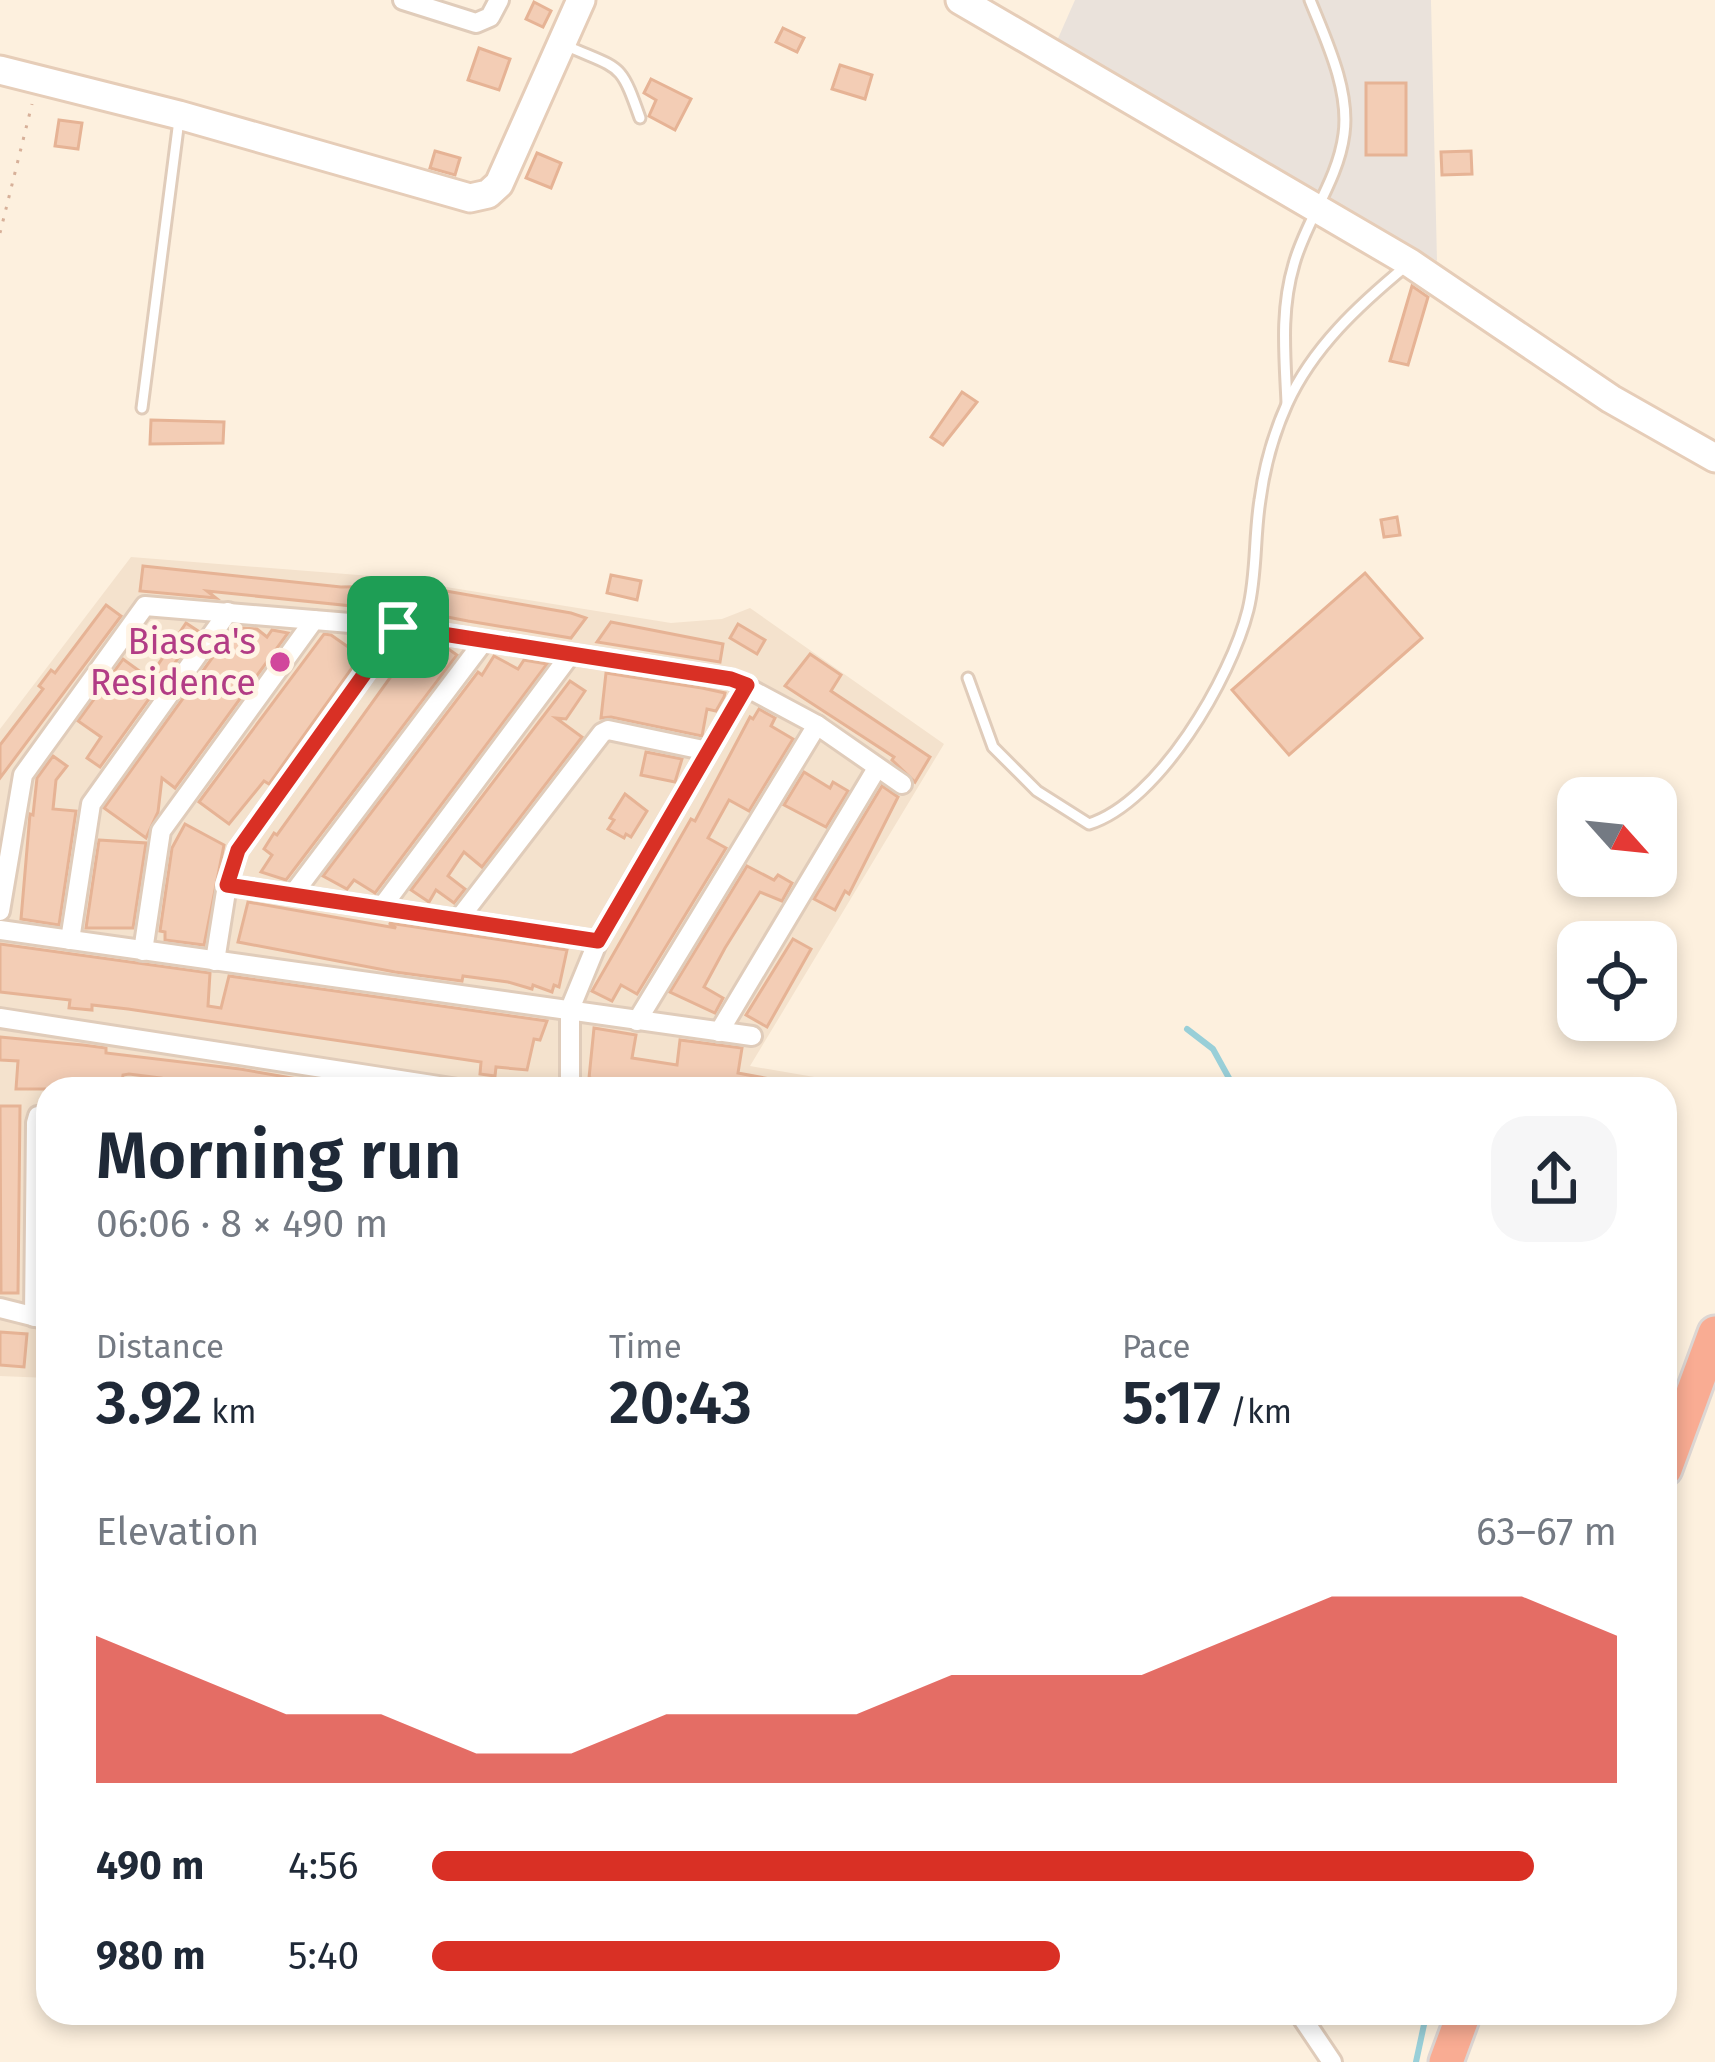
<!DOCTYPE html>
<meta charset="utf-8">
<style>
body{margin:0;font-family:"Fira Sans",sans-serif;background:#f6f6f7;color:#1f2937;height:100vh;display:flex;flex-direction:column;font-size:45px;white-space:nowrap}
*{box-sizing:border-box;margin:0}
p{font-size:39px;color:#747a83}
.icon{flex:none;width:66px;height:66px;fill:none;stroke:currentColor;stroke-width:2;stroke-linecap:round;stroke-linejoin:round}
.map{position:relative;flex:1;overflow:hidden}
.panel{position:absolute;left:36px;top:1077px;width:1641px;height:948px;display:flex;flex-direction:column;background:#fff;border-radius:36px;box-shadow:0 6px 18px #0003}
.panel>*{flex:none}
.needle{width:78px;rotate:117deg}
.buttons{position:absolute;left:1557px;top:777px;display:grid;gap:24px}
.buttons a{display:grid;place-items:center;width:120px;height:120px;border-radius:24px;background:#fff;box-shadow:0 6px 18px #0003;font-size:60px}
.pin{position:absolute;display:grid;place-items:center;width:102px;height:102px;color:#fff;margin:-51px;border-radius:24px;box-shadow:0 6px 18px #0006}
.round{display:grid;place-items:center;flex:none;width:126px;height:126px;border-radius:36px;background:#f6f6f7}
.headline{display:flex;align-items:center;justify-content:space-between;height:204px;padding:0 60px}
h1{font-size:66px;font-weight:600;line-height:90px}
.metrics{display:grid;grid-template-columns:repeat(3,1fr);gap:18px;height:204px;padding:12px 60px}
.metrics div{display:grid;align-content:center}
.metrics b{font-size:60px;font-weight:600}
.metrics small{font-size:33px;font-weight:400}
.metrics p{font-size:33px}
.chart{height:336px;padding:24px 60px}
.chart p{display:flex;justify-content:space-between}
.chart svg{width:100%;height:216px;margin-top:12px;fill:#d93025;opacity:.7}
ul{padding:0 60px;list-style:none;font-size:39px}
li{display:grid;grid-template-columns:192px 144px 1fr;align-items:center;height:90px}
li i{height:30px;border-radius:15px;background:#d93025}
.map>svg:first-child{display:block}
.residential{fill:#f4e2cd}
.industrial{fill:#eae2db}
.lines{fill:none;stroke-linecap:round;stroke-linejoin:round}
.stream{stroke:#99cfd8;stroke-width:6}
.building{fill:#f3cdb5;stroke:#e6b395;stroke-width:3}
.lane-casing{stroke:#e0ccba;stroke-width:15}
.street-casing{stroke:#e0ccba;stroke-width:24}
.secondary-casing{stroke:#e6cdb8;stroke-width:33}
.highway-casing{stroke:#ddd6d3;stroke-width:39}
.path{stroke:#d7b099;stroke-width:3;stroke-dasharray:3 9;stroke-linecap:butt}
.lane{stroke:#fff;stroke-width:9}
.street{stroke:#fff;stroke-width:18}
.secondary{stroke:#fff;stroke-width:27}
.highway{stroke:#f9ac93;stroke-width:33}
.route-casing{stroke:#fff;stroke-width:24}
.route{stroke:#d93025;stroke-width:15}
.hotel-dot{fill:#d1479c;stroke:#fff4e5;stroke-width:4.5}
.labels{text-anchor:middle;stroke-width:10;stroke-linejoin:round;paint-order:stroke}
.hotel-label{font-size:36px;fill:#b23c85;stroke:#fff4e5;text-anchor:end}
</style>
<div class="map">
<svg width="1715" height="2062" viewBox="0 0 1715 2062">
<rect width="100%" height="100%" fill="#fdf0de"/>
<path class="residential" d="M131 557 384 577 671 623 722 619 750 608 944 744 750 1066 884 1089H48V1378L0 1376V729Z"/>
<path class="industrial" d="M1075 0H1431L1437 261 1056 43Z"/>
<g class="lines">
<g class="stream">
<path d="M1187 1029 1213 1049 1235 1089"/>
<path d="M1416 2062 1425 2020 1422 2013"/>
</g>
</g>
<g class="building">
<path d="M534 2 551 11 543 27 526 19Z"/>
<path d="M783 28 804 38 797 52 776 42Z"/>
<path d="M479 48 510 59 499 90 468 80Z"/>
<path d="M840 65 872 75 865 99 832 89Z"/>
<path d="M651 79 691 99 675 130 649 116 656 100 644 93Z"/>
<rect x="1366" y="83" width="40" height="72"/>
<path d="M59 120 82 123 78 149 55 146Z"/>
<path d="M435 151 460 158 455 175 430 168Z"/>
<path d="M1471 151 1472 174 1442 175 1441 152Z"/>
<path d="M537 153 561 163 551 188 526 178Z"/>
<path d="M1412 286 1428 297 1408 365 1390 361Z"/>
<path d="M962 392 977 402 943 445 931 437Z"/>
<path d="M151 420 224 422 223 443 150 444Z"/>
<path d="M1397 517 1400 535 1384 537 1381 520Z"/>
<path d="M143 566 341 587 395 586 393 606 400 611 207 591 216 598 140 591Z"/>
<path d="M1365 573 1422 638 1289 755 1232 690Z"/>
<path d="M611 575 641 581 637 600 607 593Z"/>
<path d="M446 591 571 613 586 618 571 638 468 621 442 616Z"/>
<path d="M106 605 121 616 0 778V745L43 689 39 686 51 670 55 673Z"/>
<path d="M611 622 723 644 720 662 597 642Z"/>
<path d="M186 623 198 631 100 767 87 758 101 737 78 721 123 659 149 678Z"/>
<path d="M738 624 765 640 757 654 730 638Z"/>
<path d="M243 628 257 629 267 637 272 630 288 633 175 788 162 778 158 812 146 838 104 808 220 647 225 650Z"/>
<path d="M324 634 331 635 351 649 360 637 369 644 269 784 264 781 229 824 199 802Z"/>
<path d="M415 643 424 645 440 657 447 648 457 655 286 880 261 872 272 855 264 849 274 833 277 835Z"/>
<path d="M810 654 841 675 831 691 930 757 915 782 892 760 894 757 785 686Z"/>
<path d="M494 656 518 669 524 660 547 664 375 893 354 880 347 889 323 876 478 672 482 675Z"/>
<path d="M606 673 702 688 725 693 724 697 716 711 707 709 702 736 611 717 601 718Z"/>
<path d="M570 681 585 691 566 719 556 718 582 737 482 867 464 852 448 876 465 889 454 903 436 890 429 902 411 890Z"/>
<path d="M759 709 775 718 771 726 793 739 749 811 729 800 708 838 726 848 637 994 621 985 612 1001 592 991 691 819 695 821 750 717 753 719Z"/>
<path d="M646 752 682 759 675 782 641 775Z"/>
<path d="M53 756 67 766 56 780 53 809 76 811 59 925 21 919 30 814 33 815 37 778Z"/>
<path d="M804 772 830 788 833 782 848 791 826 827 784 805Z"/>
<path d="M882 786 898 797 849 894 845 891 835 910 814 899Z"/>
<path d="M625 794 647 811 631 837 626 834 624 838 608 829 614 820 610 818Z"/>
<path d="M185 824 224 845 204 945 165 940V932L160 931 172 848Z"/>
<path d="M99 840 146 843 133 928H86Z"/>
<path d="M747 866 774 880 778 875 792 883 782 901 760 892 725 948 704 987 723 998 715 1013 670 992Z"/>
<path d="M248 902 396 928 389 923 567 950 559 987 554 985 552 992 533 985 532 989 508 982 463 976 462 981 395 972 238 942Z"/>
<path d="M793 939 811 949 767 1027 746 1015Z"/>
<path d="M0 944 210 973 208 1006 221 1008 229 976 547 1021 540 1040 534 1039 527 1070 496 1067 495 1076 480 1074 481 1062 128 1009 92 1005V1010L69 1008 70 1000 0 992Z"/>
<path d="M594 1028 636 1035 632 1058 677 1065 680 1040 742 1048 738 1073 786 1082 785 1089H660L589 1078Z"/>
<path d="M0 1037 83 1045 106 1048V1053L240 1069 303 1080 302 1089H160L161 1078 129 1074 123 1075 121 1089H16L18 1061 0 1060Z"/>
<path d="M0 1106H20L18 1293H1Z"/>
<path d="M0 1332 27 1334 24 1367 0 1365Z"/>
</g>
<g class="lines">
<defs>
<g id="lane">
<path d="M567 46C621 70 620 61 640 118"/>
<path d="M1287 403C1285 356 1280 311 1294 264 1306 220 1338 181 1344 134 1350 90 1326 40 1310 0"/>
<path d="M142 408 179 120"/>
<path d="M968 678 993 747 1037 791 1089 824C1159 802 1231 678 1248 610 1257 574 1254 537 1260 500 1264 469 1274 433 1287 404 1313 347 1359 305 1406 266"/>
</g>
<g id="street">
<path d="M403 0 476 23 490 17 499 0"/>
<path d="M227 885 598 941"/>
<path d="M293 894 484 641"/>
<path d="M381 908 570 655"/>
<path d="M0 911 23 775 145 606 398 627 731 679 817 725 902 784"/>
<path d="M458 920 602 733 608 730 708 751"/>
<path d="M0 930 752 1036"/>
<path d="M70 940 91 804 228 612"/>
<path d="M143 951 161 831 314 620"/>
<path d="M215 961 227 885 238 850 398 627"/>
<path d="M0 1018 458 1089"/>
<path d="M637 1021 817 725"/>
<path d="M719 1032 877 768"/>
<path d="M570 1089V1009L598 941 747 685"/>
<path d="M0 1308 48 1320"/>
<path d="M34 1317 36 1123 38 1116 48 1115"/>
<path d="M1299 2013 1332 2062"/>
</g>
<g id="secondary">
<path d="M960 0 1410 263 1611 399 1715 458"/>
<path d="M0 70 179 115 470 198 488 194 499 184 581 0"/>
</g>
<g id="highway">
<path d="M1665 1469 1715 1333"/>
<path d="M1446 2062 1464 2013"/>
</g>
</defs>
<use href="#lane" class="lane-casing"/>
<use href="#street" class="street-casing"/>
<use href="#secondary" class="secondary-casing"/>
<use href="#highway" class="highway-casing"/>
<path class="path" d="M0 233 32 104"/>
<use href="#lane" class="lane"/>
<use href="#street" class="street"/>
<use href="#secondary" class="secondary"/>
<use href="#highway" class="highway"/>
</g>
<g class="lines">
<defs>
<path id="route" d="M398 627 731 679 747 685 598 941 227 885 238 850Z"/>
</defs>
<use href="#route" class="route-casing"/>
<use href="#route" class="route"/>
</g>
<circle class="hotel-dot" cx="280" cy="662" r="12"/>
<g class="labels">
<g class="hotel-label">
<text x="256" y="654">Biasca's<tspan x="256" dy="41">Residence</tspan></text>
</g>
</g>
</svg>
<div class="buttons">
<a><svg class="needle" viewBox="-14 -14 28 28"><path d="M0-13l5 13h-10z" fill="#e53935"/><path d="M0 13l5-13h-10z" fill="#747a83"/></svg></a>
<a><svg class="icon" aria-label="locate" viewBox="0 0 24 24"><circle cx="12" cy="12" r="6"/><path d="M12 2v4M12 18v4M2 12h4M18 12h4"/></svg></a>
</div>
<div class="pin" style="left:398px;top:627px;background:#1e9e55"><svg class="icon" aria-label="arrive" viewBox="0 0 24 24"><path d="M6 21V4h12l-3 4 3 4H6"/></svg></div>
<section class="panel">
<div class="headline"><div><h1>Morning run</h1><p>06:06 · 8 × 490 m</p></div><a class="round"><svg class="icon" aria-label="share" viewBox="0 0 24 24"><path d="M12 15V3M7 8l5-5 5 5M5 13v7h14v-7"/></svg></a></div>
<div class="metrics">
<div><p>Distance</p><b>3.92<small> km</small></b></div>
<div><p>Time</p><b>20:43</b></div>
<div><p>Pace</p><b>5:17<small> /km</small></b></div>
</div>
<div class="chart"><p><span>Elevation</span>63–67 m</p>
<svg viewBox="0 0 160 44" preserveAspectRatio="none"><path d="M0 44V14L10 22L20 30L30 30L40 38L50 38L60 30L70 30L80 30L90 22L100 22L110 22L120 14L130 6L140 6L150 6L160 14V44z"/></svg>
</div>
<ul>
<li><b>490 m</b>4:56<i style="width:93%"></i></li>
<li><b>980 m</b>5:40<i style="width:53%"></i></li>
</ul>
</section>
</div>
